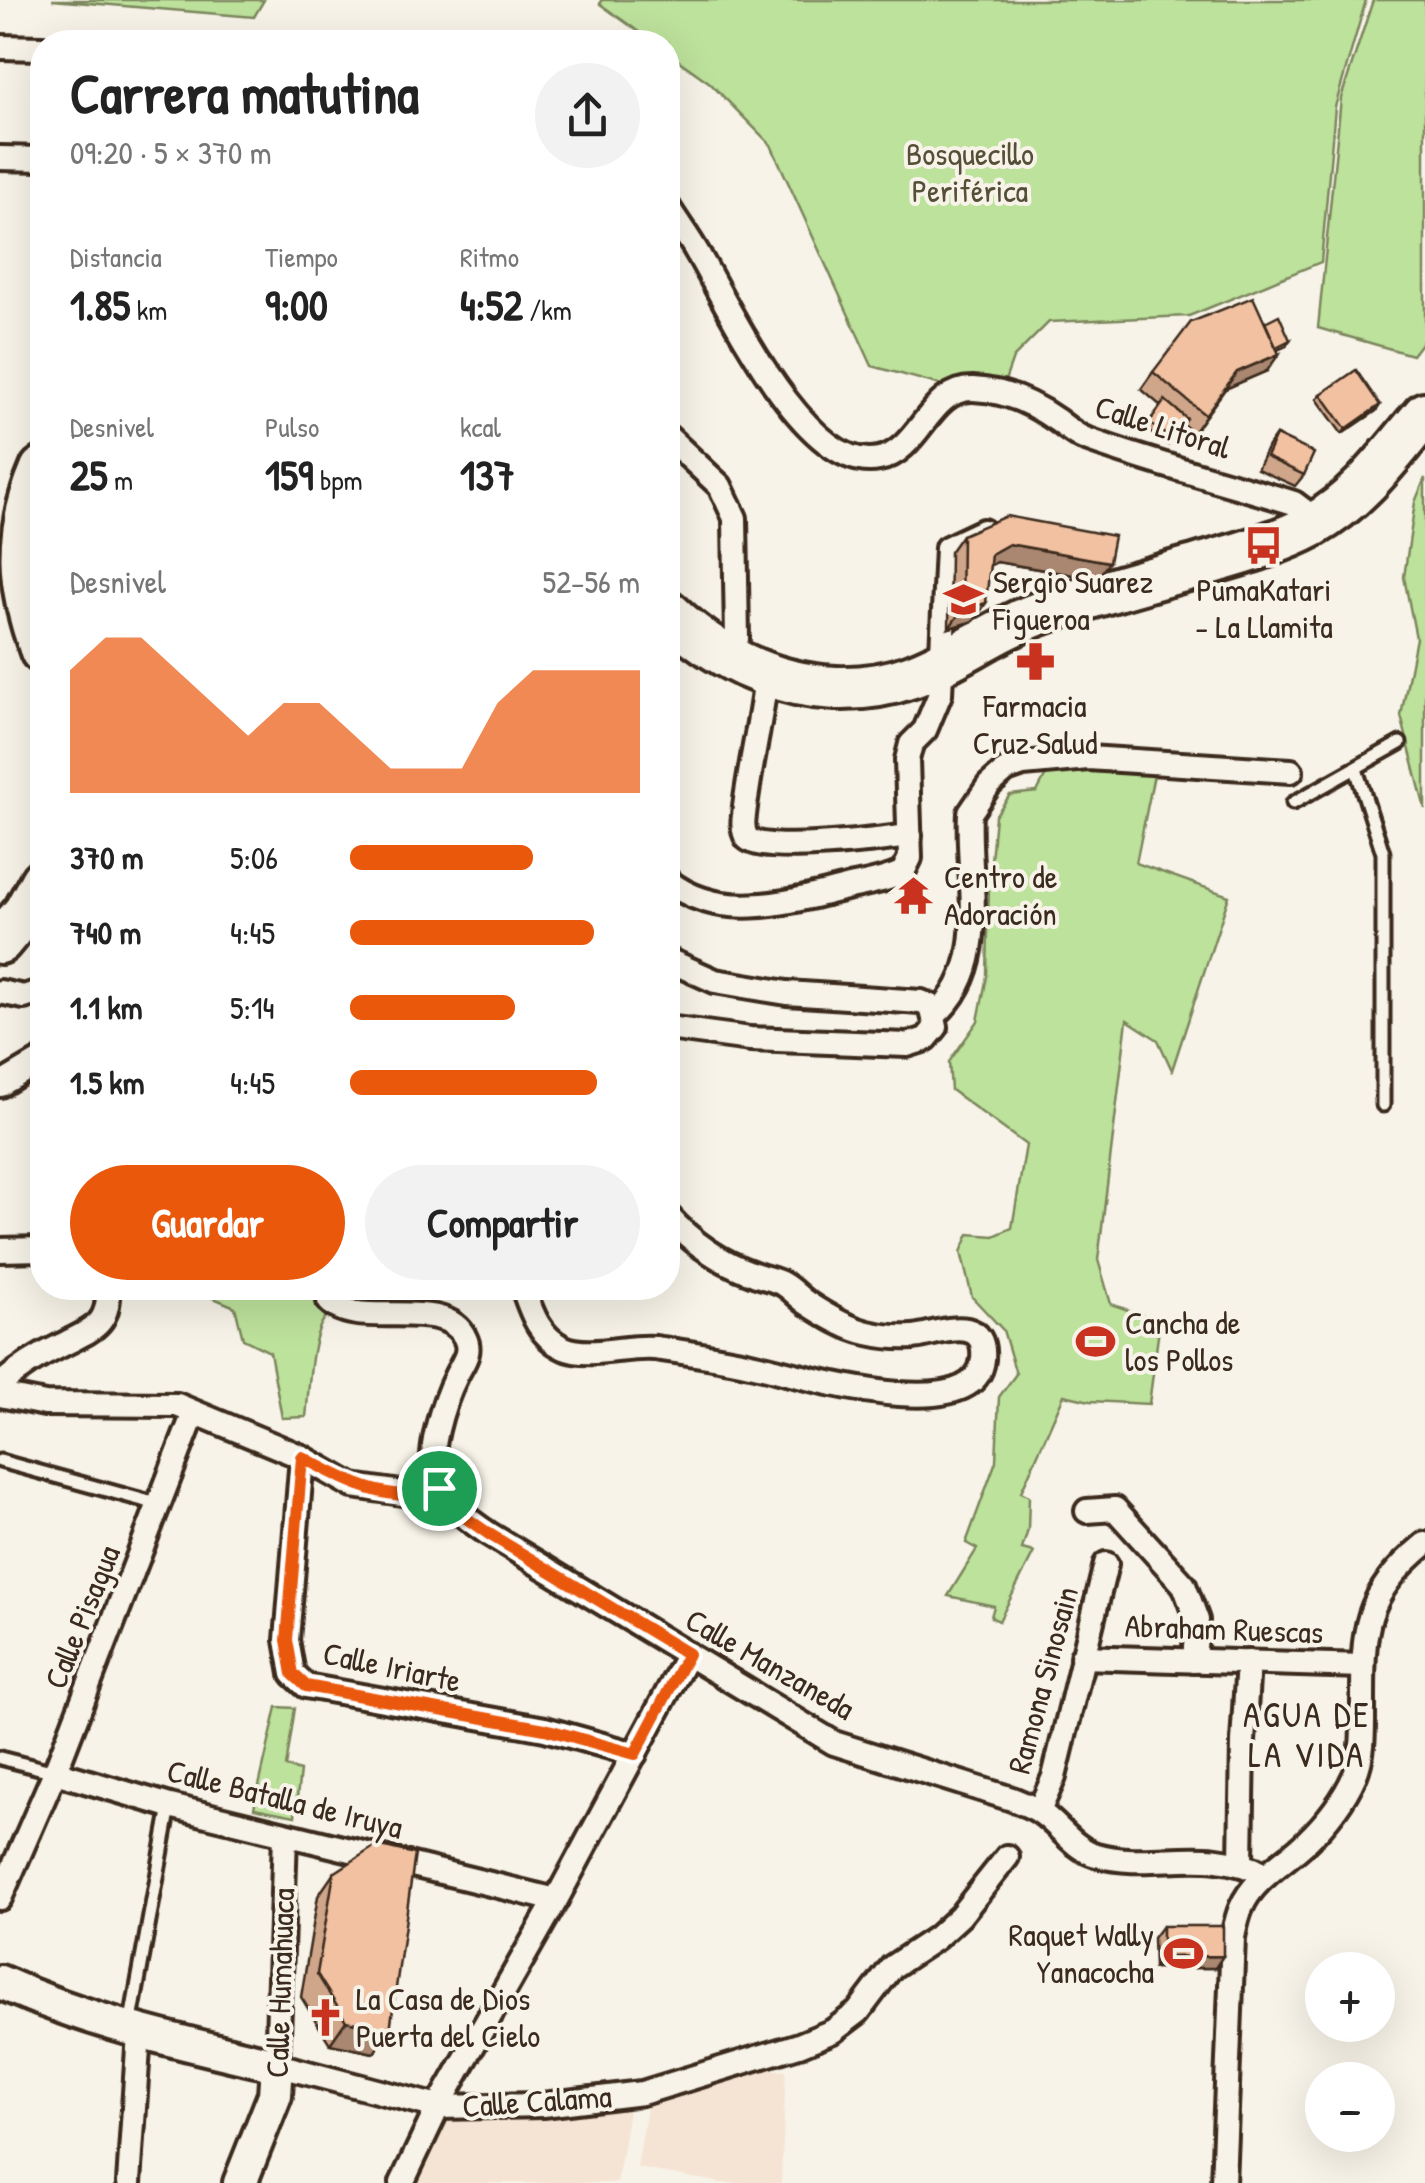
<!DOCTYPE html>
<html lang="es">
<meta charset="utf-8">
<style>
body{margin:0;font-family:"Patrick Hand",sans-serif;background:#f2f2f2;color:#222;height:100vh;display:flex;flex-direction:column;font-size:38px;white-space:nowrap}
*{box-sizing:border-box;margin:0}
p{font-size:32px;color:#767676}
.icon{flex:none;width:55px;height:55px;fill:none;stroke:currentColor;stroke-width:2;stroke-linecap:round;stroke-linejoin:round}
.map{position:relative;flex:1;overflow:hidden}
.drawer{position:absolute;left:30px;top:30px;width:650px;height:1270px;display:flex;flex-direction:column;background:#fff;border-radius:40px;box-shadow:0 10px 40px #0002}
.drawer>*{flex:none}
.tools{position:absolute;left:1305px;top:1952px;display:grid;gap:20px}
.tools a{display:grid;place-items:center;width:90px;height:90px;border-radius:50%;background:#fff;box-shadow:0 10px 40px #0002;font-size:50px}
.pin{position:absolute;display:grid;place-items:center;width:85px;height:85px;color:#fff;margin:-42px;border:5px solid #fff;border-radius:50%;box-shadow:0 2px 10px #0007}
.round{display:grid;place-items:center;flex:none;width:105px;height:105px;border-radius:52px;background:#f2f2f2}
.head{display:flex;align-items:center;justify-content:space-between;height:170px;padding:0 40px}
h1{font-size:55px;font-weight:800;line-height:75px}
.metrics{display:grid;grid-template-columns:repeat(3,1fr);gap:15px;height:170px;padding:10px 40px}
.metrics div{display:grid;align-content:center}
.metrics b{font-size:42px;font-weight:800}
.metrics small{font-size:28px;font-weight:400}
.metrics p{font-size:28px}
.chart{height:280px;padding:20px 40px}
.chart p{display:flex;justify-content:space-between}
.chart svg{width:100%;height:180px;margin-top:10px;fill:#ea580c;opacity:.7}
.primary-button{display:flex;gap:20px;margin-top:auto;padding:20px 40px}
.primary-button a{flex:1;height:115px;border-radius:60px;background:#ea580c;color:#fff;font-size:40px;font-weight:800;line-height:115px;text-align:center}
.primary-button a+a{background:#f2f2f2;color:#222}
ul{padding:0 40px;list-style:none;font-size:32px}
li{display:grid;grid-template-columns:160px 120px 1fr;align-items:center;height:75px}
li i{height:25px;border-radius:12px;background:#ea580c}
.map>svg:first-child{display:block}
.built{fill:#f5e4d3}
.green{fill:#bde29c;stroke:#7c865d;stroke-width:2.5}
.lines{fill:none;stroke-linecap:round;stroke-linejoin:round}
.lane-casing{stroke:#3b2a1e;stroke-width:19}
.street-casing{stroke:#3b2a1e;stroke-width:30}
.secondary-casing{stroke:#3b2a1e;stroke-width:40}
.highway-casing{stroke:#3b2a1e;stroke-width:50}
.lane{stroke:#f7f3e8;stroke-width:11}
.street{stroke:#f7f3e8;stroke-width:22}
.secondary{stroke:#f7f3e8;stroke-width:32}
.highway{stroke:#f7f3e8;stroke-width:42}
.wall{fill:#cfa68a;stroke:#3b2a1e;stroke-width:2.5}
.shaded-wall{fill:#a98771;stroke:#3b2a1e;stroke-width:2.5}
.building{fill:#f1c1a1;stroke:#3b2a1e;stroke-width:2.5}
.route-casing{stroke:#fff;stroke-width:20}
.route{stroke:#ea580c;stroke-width:12}
.labels{text-anchor:middle;stroke-width:8;stroke-linejoin:round;paint-order:stroke}
.park-label{font-size:32px;fill:#554f37;stroke:#f7f3e8}
.street-label{font-size:32px;fill:#3b2a1e;stroke:#f7f3e8}
.poi-label{font-size:32px;fill:#3b2a1e;stroke:#f7f3e8;text-anchor:start}
.neighbourhood-label{font-size:35px;letter-spacing:2.5px;fill:#3b2a1e;stroke:#f7f3e8}
</style>
<div class="map">
<svg width="1425" height="2183" viewBox="0 0 1425 2183">
<rect width="100%" height="100%" fill="#f7f3e8"/>
<filter id="ink" filterUnits="userSpaceOnUse"><feTurbulence type="fractalNoise" baseFrequency=".01" numOctaves="2"/><feDisplacementMap in="SourceGraphic" scale="20" xChannelSelector="R" yChannelSelector="G"/><feConvolveMatrix kernelMatrix="1 2 1 2 8 2 1 2 1" color-interpolation-filters="sRGB"/></filter>
<g filter="url(#ink)">
<g class="built">
<path d="M754 2067 786 2071 781 2183H722L637 2168 648 2102Z"/>
<path d="M625 2105 629 2110 617 2183H412L448 2113Z"/>
</g>
<g class="green">
<path d="M52 0H264L254 17Z"/>
<path d="M601 0H1366L1335 107 1321 262 1189 316 1049 322 1013 358 1000 395 948 387 872 366 771 145 710 83 668 53V42H653L600 4Z"/>
<path d="M1373 0H1425V338L1412 355 1318 328 1341 98Z"/>
<path d="M1425 478V809L1401 716 1416 638 1404 577 1415 502Z"/>
<path d="M1050 767 1155 770 1136 863 1229 896 1172 1070 1158 1040 1127 1020 1098 1260 1111 1304 1160 1321 1149 1404 1090 1401 1064 1395 1021 1492 1029 1496 1028 1530 1022 1549 1034 1552 999 1621 991 1617 994 1606 948 1596 977 1549 966 1543 996 1461 999 1397 1016 1374 1003 1330 972 1297 961 1252 969 1234 994 1236 1012 1228 1026 1145 951 1090 949 1062 978 1021 987 976 989 884 995 816 1010 795 1037 792Z"/>
<path d="M190 1288H316L326 1317C310 1334 309 1392 306 1417L282 1418 270 1352 243 1339 235 1307Z"/>
<path d="M277 1707 295 1708 286 1767 300 1771 295 1816 254 1808Z"/>
</g>
<g class="lines">
<defs>
<g id="lane">
<path d="M1356 769 1383 853V1105"/>
<path d="M1293 803 1400 743"/>
<path d="M0 1461 161 1505"/>
<path d="M0 1758 55 1772"/>
<path d="M130 2026 170 1806"/>
</g>
<g id="street">
<path d="M0 47 42 48"/>
<path d="M0 158 42 159"/>
<path d="M668 207C677 222 688 236 697 252 727 303 806 475 879 459 920 451 929 388 973 389 1004 390 1034 404 1058 421 1066 427 1074 434 1083 438 1150 463 1226 482 1294 503L1306 512 1312 525"/>
<path d="M668 437 720 486 735 518 737 639 726 657"/>
<path d="M766 676C761 723 749 769 744 815 743 822 743 832 747 838 761 855 885 839 910 836"/>
<path d="M668 881C720 923 791 902 850 887 868 883 888 880 903 872L910 858 907 760 911 744 925 730 940 694 947 548 983 531"/>
<path d="M668 960 715 981 787 993 921 1002 931 1006 936 1027 926 1039 907 1045 750 1039 668 1028"/>
<path d="M0 992 24 997 42 991"/>
<path d="M935 1015C993 965 966 880 970 813L989 785 1006 770 1023 764 1088 758 1291 771"/>
<path d="M0 1085 42 1060"/>
<path d="M0 1250 42 1249"/>
<path d="M328 1288 329 1301C356 1331 446 1294 465 1338 472 1352 463 1362 457 1374 444 1400 423 1459 438 1487 449 1506 471 1522 489 1534L834 1743 1012 1799C1021 1803 1032 1806 1040 1812 1059 1825 1074 1849 1096 1855 1155 1871 1206 1843 1266 1875"/>
<path d="M523 1288C531 1311 539 1337 564 1348 590 1359 627 1345 655 1348 689 1353 726 1358 759 1366 798 1375 976 1430 983 1359 987 1311 936 1335 913 1337 899 1338 881 1336 868 1333 846 1328 825 1315 807 1303 798 1297 792 1289 783 1284 774 1279 764 1278 754 1274 720 1262 692 1243 668 1216"/>
<path d="M0 1385C17 1370 41 1355 62 1345 90 1330 110 1327 108 1288"/>
<path d="M0 1395 45 1404 177 1405 302 1457 353 1486 416 1495 439 1488"/>
<path d="M302 1457 287 1640 293 1674 306 1686 545 1729 635 1754"/>
<path d="M1087 1511 1115 1509 1184 1585 1197 1620 1194 1661"/>
<path d="M1082 1657 1363 1666"/>
<path d="M55 1772 170 1806 556 1900"/>
<path d="M1039 1811 1054 1777 1106 1564"/>
<path d="M285 1835 277 2065 438 2107 543 2105 642 2093 799 2045 833 2031 858 2012 892 1967 936 1938 960 1916 1007 1857"/>
<path d="M1241 1861 1243 1742 1248 1662"/>
<path d="M0 1898 55 1772 194 1413"/>
<path d="M129 2183 139 2033"/>
<path d="M402 2183 438 2107 556 1900 688 1654"/>
<path d="M1223 2183 1233 1937C1235 1928 1237 1917 1241 1908 1253 1879 1284 1863 1305 1843 1325 1824 1344 1800 1355 1775 1364 1753 1363 1731 1363 1707 1363 1630 1362 1596 1425 1544"/>
</g>
<path id="secondary" d="M0 1982C89 2022 182 2043 277 2065L275 2095 240 2183"/>
<g id="highway">
<path d="M42 469C14 534 18 586 42 651"/>
<path d="M668 612C714 656 771 685 836 688 928 691 968 638 1046 611 1094 595 1143 581 1191 568 1232 556 1276 545 1313 525 1360 499 1391 454 1425 414"/>
<path d="M0 942 25 912 42 881"/>
</g>
</defs>
<use href="#lane" class="lane-casing"/>
<use href="#street" class="street-casing"/>
<use href="#secondary" class="secondary-casing"/>
<use href="#highway" class="highway-casing"/>
<use href="#lane" class="lane"/>
<use href="#street" class="street"/>
<use href="#secondary" class="secondary"/>
<use href="#highway" class="highway"/>
</g>
<g class="wall">
<path d="M1265 322 1286 346 1277 350 1267 371 1225 389 1193 433 1183 424 1168 445 1144 428 1161 406 1141 389 1153 372Z"/>
<path d="M1321 394 1380 405 1376 411 1342 434 1317 399Z"/>
<path d="M1276 435 1304 475 1295 486 1257 469 1268 446Z"/>
<path d="M962 535 1097 579 997 562 990 565 974 621 949 628 950 552Z"/>
<path d="M334 1873 390 2030 374 2053 330 2044 301 1997 318 1896Z"/>
<path d="M1162 1926 1215 1968H1154L1153 1938Z"/>
</g>
<g class="shaded-wall">
<path d="M1290 340 1286 346 1261 357 1265 352Z"/>
<path d="M1279 354 1267 371 1225 389 1193 433 1237 372Z"/>
<path d="M1380 405 1376 411 1342 434 1346 429Z"/>
<path d="M1009 544 1109 562 1097 579 997 562 979 571 991 554Z"/>
<path d="M986 603 974 621 949 628 961 611Z"/>
<path d="M1223 1956 1215 1968H1154L1162 1957Z"/>
<path d="M346 2021 390 2030 374 2053 330 2044Z"/>
</g>
<g class="building">
<path d="M1253 297 1279 354 1237 372 1205 415 1153 372 1191 322Z"/>
<path d="M1279 315 1290 340 1276 347 1265 322Z"/>
<path d="M1356 370 1380 405 1346 429 1321 394Z"/>
<path d="M1165 400 1187 419 1172 439 1149 423Z"/>
<path d="M1276 435 1314 453 1304 475 1266 457Z"/>
<path d="M1006 516 1114 536 1109 562 1009 544 991 554 986 603 961 611 962 535Z"/>
<path d="M377 1845 415 1854 390 2030 346 2021 317 1974 334 1873Z"/>
<path d="M1162 1926H1223V1956L1162 1957Z"/>
</g>
</g>
<g class="lines" filter="url(#ink)">
<defs>
<path id="route" d="M302 1457C340 1478 395 1509 439 1488L466 1518 489 1534 688 1654 635 1754 545 1729 306 1686 293 1674 287 1640Z"/>
</defs>
<use href="#route" class="route-casing"/>
<use href="#route" class="route"/>
</g>
<defs>
<symbol id="bus-bare" viewBox="-9 -9 18 18"><path d="M-5-6H5V4H4V6H2V4H-2V6H-4V4H-5ZM-3.5-4V0h7V-4ZM-3.5 1.2v1.5H-2V1.2ZM2 1.2v1.5H3.5V1.2Z" fill="#c8321e" stroke="#f7f3e8" stroke-width="2.5" paint-order="stroke"/></symbol>
<symbol id="school-bare" viewBox="-9 -9 18 18"><path d="M0-5L7-2L0 1L-7-2ZM-4 1L0 2.5L4 1V4Q0 6-4 4Z" fill="#c8321e" stroke="#f7f3e8" stroke-width="2.5" paint-order="stroke"/></symbol>
<symbol id="pharmacy-bare" viewBox="-9 -9 18 18"><path d="M-2-6h4v4h4v4h-4v4h-4v-4h-4v-4h4Z" fill="#c8321e" stroke="#f7f3e8" stroke-width="2.5" paint-order="stroke"/></symbol>
<symbol id="temple-bare" viewBox="-9 -9 18 18"><path d="M0-6L5-2H3V0L6.5 2.5H4V6H1.5V3h-3V6H-4V2.5H-6.5L-3 0V-2H-5Z" fill="#c8321e" stroke="#f7f3e8" stroke-width="2.5" paint-order="stroke"/></symbol>
<symbol id="stadium-bare" viewBox="-9 -9 18 18"><path d="M0-5a6.5 5 0 1 0 0 10a6.5 5 0 1 0 0-10ZM-3.5-1.8h7v3.6h-7Z" fill="#c8321e" stroke="#f7f3e8" stroke-width="2.5" paint-order="stroke"/></symbol>
<symbol id="church-bare" viewBox="-9 -9 18 18"><path d="M-1.2-6h2.4v3.5h3.3v2.4h-3.3V6h-2.4V-.1h-3.3v-2.4h3.3Z" fill="#c8321e" stroke="#f7f3e8" stroke-width="2.5" paint-order="stroke"/></symbol>
</defs>
<g fill-rule="evenodd">
<use href="#bus-bare" x="1236" y="518" width="55" height="55"/>
<use href="#school-bare" x="936" y="572" width="55" height="55"/>
<use href="#pharmacy-bare" x="1008" y="634" width="55" height="55"/>
<use href="#temple-bare" x="886" y="868" width="55" height="55"/>
<use href="#stadium-bare" x="1068" y="1314" width="55" height="55"/>
<use href="#stadium-bare" x="1156" y="1926" width="55" height="55"/>
<use href="#church-bare" x="298" y="1990" width="55" height="55"/>
</g>
<g class="labels">
<g class="park-label">
<text x="970" y="165">Bosquecillo<tspan x="970" dy="37">Periférica</tspan></text>
</g>
<g class="street-label">
<text transform="translate(1163 427) rotate(18)" y="11">Calle Litoral</text>
<text transform="translate(82 1617) rotate(-68)" y="11">Calle Pisagua</text>
<text transform="translate(1224 1629) rotate(2)" y="11">Abraham Ruescas</text>
<text transform="translate(770 1664) rotate(30)" y="11">Calle Manzaneda</text>
<text transform="translate(392 1667) rotate(12)" y="11">Calle Iriarte</text>
<text transform="translate(1043 1680) rotate(-75)" y="11">Ramona Sinosain</text>
<text transform="translate(285 1799) rotate(14)" y="11">Calle Batalla de Iruya</text>
<text transform="translate(280 1983) rotate(-88)" y="11">Calle Humahuaca</text>
<text transform="translate(537 2101) rotate(-4)" y="11">Calle Calama</text>
</g>
<g class="poi-label">
<text x="993" y="593">Sergio Suarez<tspan x="993" dy="37">Figueroa</tspan></text>
<text x="1264" y="601" text-anchor="middle">PumaKatari<tspan x="1264" dy="37">- La Llamita</tspan></text>
<text x="1035" y="717" text-anchor="middle">Farmacia<tspan x="1035" dy="37">Cruz Salud</tspan></text>
<text x="944" y="888">Centro de<tspan x="944" dy="37">Adoración</tspan></text>
<text x="1125" y="1334">Cancha de<tspan x="1125" dy="37">los Pollos</tspan></text>
<text x="1154" y="1946" text-anchor="end">Raquet Wally<tspan x="1154" dy="37">Yanacocha</tspan></text>
<text x="356" y="2010">La Casa de Dios<tspan x="356" dy="37">Puerta del Cielo</tspan></text>
</g>
<g class="neighbourhood-label">
<text x="1307" y="1727">AGUA DE<tspan x="1307" dy="40">LA VIDA</tspan></text>
</g>
</g>
</svg>
<div class="tools">
<a>+</a>
<a>−</a>
</div>
<div class="pin" style="left:439px;top:1488px;background:#1e9e55"><svg class="icon" aria-label="arrive" viewBox="0 0 24 24"><path d="M6 21V4h12l-3 4 3 4H6"/></svg></div>
<section class="drawer">
<div class="head"><div><h1>Carrera matutina</h1><p>09:20 · 5 × 370 m</p></div><a class="round"><svg class="icon" aria-label="share" viewBox="0 0 24 24"><path d="M12 15V3M7 8l5-5 5 5M5 13v7h14v-7"/></svg></a></div>
<div class="metrics">
<div><p>Distancia</p><b>1.85<small> km</small></b></div>
<div><p>Tiempo</p><b>9:00</b></div>
<div><p>Ritmo</p><b>4:52<small> /km</small></b></div>
</div>
<div class="metrics">
<div><p>Desnivel</p><b>25<small> m</small></b></div>
<div><p>Pulso</p><b>159<small> bpm</small></b></div>
<div><p>kcal</p><b>137</b></div>
</div>
<div class="chart"><p><span>Desnivel</span>52–56 m</p>
<svg viewBox="0 0 160 44" preserveAspectRatio="none"><path d="M0 44V14L10 6L20 6L30 14L40 22L50 30L60 22L70 22L80 30L90 38L100 38L110 38L120 22L130 14L140 14L150 14L160 14V44z"/></svg>
</div>
<ul>
<li><b>370 m</b>5:06<i style="width:63%"></i></li>
<li><b>740 m</b>4:45<i style="width:84%"></i></li>
<li><b>1.1 km</b>5:14<i style="width:57%"></i></li>
<li><b>1.5 km</b>4:45<i style="width:85%"></i></li>
</ul>
<div class="primary-button"><a>Guardar</a><a>Compartir</a></div>
</section>
</div>
